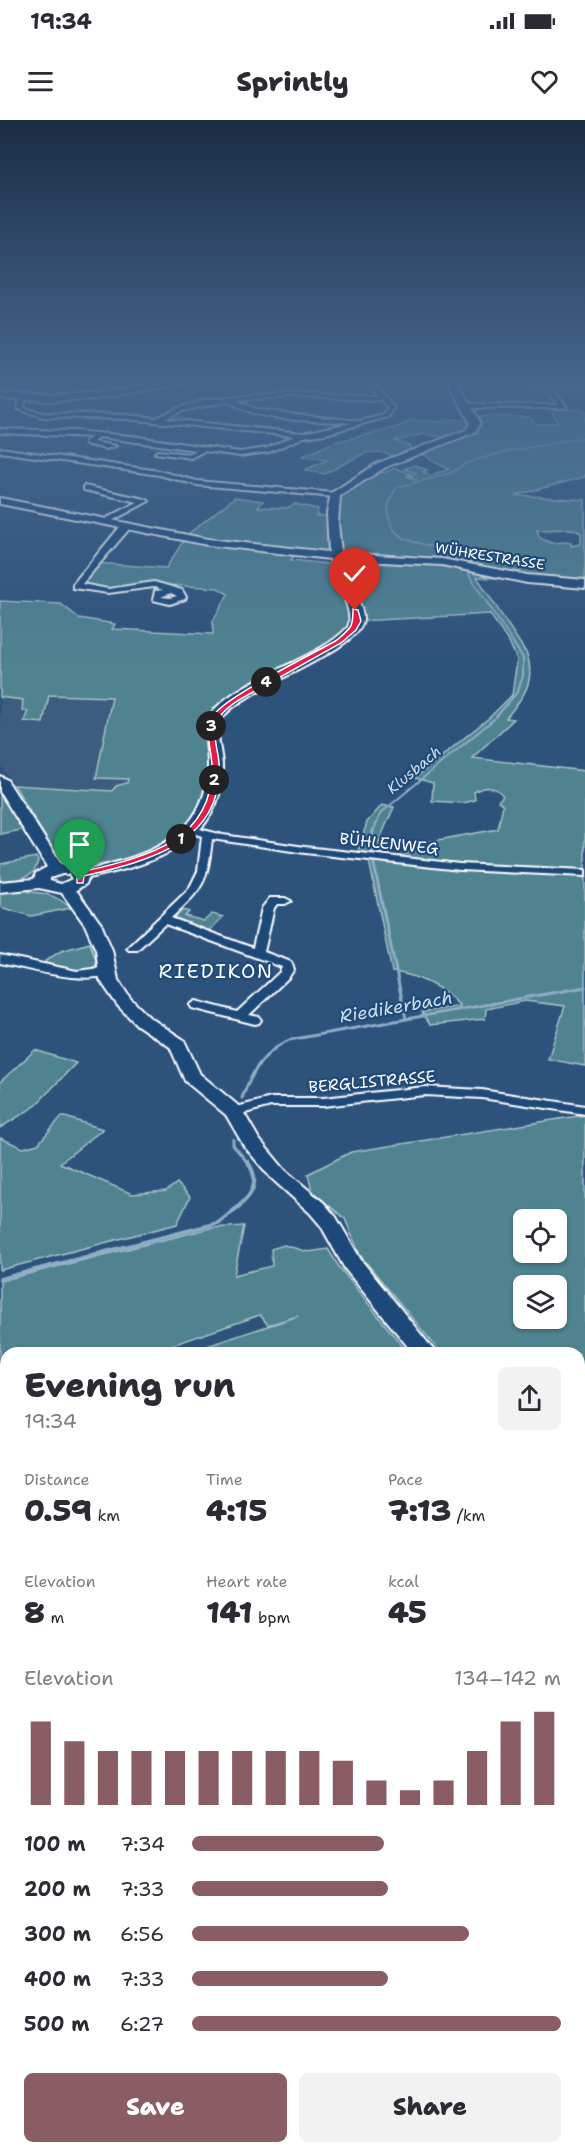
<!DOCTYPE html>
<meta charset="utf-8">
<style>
body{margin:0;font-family:"Shantell Sans",sans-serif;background:#f2f2f3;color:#2b2b33;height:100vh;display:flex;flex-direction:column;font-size:22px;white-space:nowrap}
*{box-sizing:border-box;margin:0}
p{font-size:20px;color:#7c7c81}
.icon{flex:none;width:33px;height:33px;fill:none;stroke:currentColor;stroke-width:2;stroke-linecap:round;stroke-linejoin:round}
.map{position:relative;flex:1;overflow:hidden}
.drawer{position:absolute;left:0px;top:1227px;width:585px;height:807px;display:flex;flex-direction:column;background:#fff;border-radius:18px 18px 0 0;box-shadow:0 2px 4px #0004}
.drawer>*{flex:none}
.buttons{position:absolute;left:513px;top:1089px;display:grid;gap:12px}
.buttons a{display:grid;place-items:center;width:54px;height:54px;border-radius:9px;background:#fff;box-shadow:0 2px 4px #0004;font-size:30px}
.pin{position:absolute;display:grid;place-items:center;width:51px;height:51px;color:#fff;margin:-62px -26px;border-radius:50% 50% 50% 0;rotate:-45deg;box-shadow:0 0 6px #0007}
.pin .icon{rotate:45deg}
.km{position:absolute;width:30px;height:30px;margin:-15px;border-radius:50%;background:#222;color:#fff;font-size:16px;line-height:30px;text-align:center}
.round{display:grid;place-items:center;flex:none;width:63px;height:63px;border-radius:9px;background:#f2f2f3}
.overview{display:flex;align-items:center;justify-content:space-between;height:102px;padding:0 24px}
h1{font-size:33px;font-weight:800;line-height:45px}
.metrics{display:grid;grid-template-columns:repeat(3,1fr);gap:9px;height:102px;padding:6px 24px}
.metrics div{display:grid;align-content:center}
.metrics b{font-size:30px;font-weight:800}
.metrics small{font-size:16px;font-weight:400}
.metrics p{font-size:16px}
.chart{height:168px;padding:12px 24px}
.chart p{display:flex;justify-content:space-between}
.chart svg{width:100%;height:108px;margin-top:6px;stroke:#8a5d65;stroke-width:6}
.cta{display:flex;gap:12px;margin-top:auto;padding:12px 24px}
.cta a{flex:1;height:69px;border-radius:9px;background:#8a5d65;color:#fff;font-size:24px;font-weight:800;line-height:69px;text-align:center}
.cta a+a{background:#f2f2f3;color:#2b2b33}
ul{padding:0 24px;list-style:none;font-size:20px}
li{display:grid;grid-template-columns:96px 72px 1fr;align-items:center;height:45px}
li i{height:15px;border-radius:8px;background:#8a5d65}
.status{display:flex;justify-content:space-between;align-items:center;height:42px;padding:0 30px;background:#fff;direction:ltr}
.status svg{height:16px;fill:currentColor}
header{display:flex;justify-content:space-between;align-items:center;height:78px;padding:0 24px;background:#fff;font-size:27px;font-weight:800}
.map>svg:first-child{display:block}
.built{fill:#3e5c7f}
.green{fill:#508390;stroke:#a8c1c8;stroke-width:1.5;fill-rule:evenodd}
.water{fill:#4676a2;stroke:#90adc7;stroke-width:1.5}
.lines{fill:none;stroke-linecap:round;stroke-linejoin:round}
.stream-far3{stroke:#90adc7;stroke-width:1.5}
.stream-far2{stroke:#90adc7;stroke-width:2}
.stream-far1{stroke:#90adc7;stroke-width:3}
.stream{stroke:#90adc7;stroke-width:4}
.street-casing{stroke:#fff;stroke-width:4}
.secondary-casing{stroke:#fff;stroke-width:4}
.street{fill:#1f4a7a;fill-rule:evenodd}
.secondary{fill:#1f4a7a;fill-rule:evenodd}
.route{fill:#e11d48;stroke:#fff;stroke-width:1.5}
.labels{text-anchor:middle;stroke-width:4.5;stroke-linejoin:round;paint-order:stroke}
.far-street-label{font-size:14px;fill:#fff;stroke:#1f4a7a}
.far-water-label{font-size:15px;font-style:italic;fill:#d1dde8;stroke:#1f4a7a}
.street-label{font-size:16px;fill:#fff;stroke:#1f4a7a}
.water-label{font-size:18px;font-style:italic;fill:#d1dde8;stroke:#1f4a7a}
.quarter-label{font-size:20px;letter-spacing:1.5px;fill:#fff;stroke:#1f4a7a}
</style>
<div class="status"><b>19:34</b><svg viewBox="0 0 49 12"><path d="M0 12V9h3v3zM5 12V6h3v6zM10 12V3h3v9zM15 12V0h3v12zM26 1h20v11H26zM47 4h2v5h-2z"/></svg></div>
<header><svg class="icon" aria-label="menu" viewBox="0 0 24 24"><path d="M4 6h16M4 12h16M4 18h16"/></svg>Sprintly<svg class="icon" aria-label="heart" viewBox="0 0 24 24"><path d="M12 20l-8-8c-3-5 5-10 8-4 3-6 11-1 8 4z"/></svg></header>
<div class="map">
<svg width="585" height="2034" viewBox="0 0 585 2034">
<rect width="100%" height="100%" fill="#2d527c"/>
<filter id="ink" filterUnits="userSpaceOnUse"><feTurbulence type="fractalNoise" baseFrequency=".0167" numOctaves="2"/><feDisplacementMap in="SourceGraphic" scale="12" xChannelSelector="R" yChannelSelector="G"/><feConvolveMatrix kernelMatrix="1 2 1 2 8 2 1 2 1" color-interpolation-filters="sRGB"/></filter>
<g filter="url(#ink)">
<path class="built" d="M48 575 112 577 96 657 129 659 127 663 116 666 112 671 14 665 0 645V577L23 580 28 591 42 603Z"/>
<g class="green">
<path d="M540 260 585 263V269H550L552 272 526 273 523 268 546 266Z"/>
<path d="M549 287 585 291V357L516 375 585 380V464L477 457 527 534C536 562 523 578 506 598L514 599 472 638 585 651V946L548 939 565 886 525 881 486 889 485 899 430 905 422 892 460 886C445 868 415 854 392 852L368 736 357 735 367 702 382 685 394 687 379 721 382 737C397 739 414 733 427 722L498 709 503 685 498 681 503 676C496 665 484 666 474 672L475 680 464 683 432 681 433 663 415 658 490 597 512 575 517 540 511 526 490 494 358 501 354 508 217 594 208 691C193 702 179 714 164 724 144 737 82 755 62 739 49 728 25 682 14 665L112 671 116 666 127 663 128 659 96 658 112 577 49 575 43 603 24 601 28 591H22L23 580 0 577V481L61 484 79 498 115 504 112 509 213 514V501L228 474 218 468 154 464 108 471 76 466 94 443 166 448 188 414 235 377 263 381 258 387 287 388 295 384 318 389 316 396H333L334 378 371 351 383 353 396 348 411 354 407 356 417 360 410 356 416 353 404 349 415 345 427 350 423 352 431 355 449 349 432 341 427 336 412 333 400 337 379 332 365 333 324 354 305 350 327 340 303 336 335 322 395 308 412 300 444 302V299L473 300 472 296 529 297 536 304 558 303ZM424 314 454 319 412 333 410 326 395 321ZM573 409 581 413V424L571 426V422L551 423 540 418 537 410ZM297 432 336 436 337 445 291 440Z"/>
<path d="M0 668 24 706 21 710 0 714Z"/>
<path d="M36 737 38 741 34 752 21 759V763L0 764V744Z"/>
<path d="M0 769H26L29 772C47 773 57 776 71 788L31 796 0 787Z"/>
<path d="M183 790 189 792 185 796 204 801 212 794 223 797 209 811 178 799 176 797Z"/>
<path d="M90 823 97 844C85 857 62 847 46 844L45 841 61 831Z"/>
<path d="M35 930 76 943 34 987 0 1008V962Z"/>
<path d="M585 995V1404L579 1397V1233H441L360 1135 345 1099 312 1071 308 1054 351 1032ZM524 1100H556V1132H524ZM524 1166H556V1198H524Z"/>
<path d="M62 996 103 1009 60 1043 132 1074 166 1071 177 1063 190 1077 177 1104 0 1150V1018L23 1028 38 1024Z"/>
<path d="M244 1106 234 1155 272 1146 271 1129 284 1125 308 1132 328 1129 339 1147 408 1233H186L298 1196 268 1205 260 1195 149 1233H6V1281L0 1283V1161L211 1108Z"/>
<path d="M6 1295V1454L0 1446V1298Z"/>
<path d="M579 1446 585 1454V1741L579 1744Z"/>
<path d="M579 1778 585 1791V1879L579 1865Z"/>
<path d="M579 1875 585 1890V2034H92V2028H579Z"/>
</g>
<path class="water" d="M0 1446 6 1455V2028H92V2034H0Z"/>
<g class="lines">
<g class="stream-far3">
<path d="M398 367 451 353 467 343 496 334 585 317"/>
<path d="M396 369C389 379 386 388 389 399 395 424 424 422 443 430 450 433 456 438 462 443"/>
<path d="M468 449 470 457"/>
</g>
<g class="stream-far2">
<path d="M469 455 523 538V556L518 571 496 597"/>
<path d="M373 711 381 693 494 599"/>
</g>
<g class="stream-far1">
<path d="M372 733 373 710"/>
<path d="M373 740 406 899"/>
<path d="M242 978C252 952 263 932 289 920L585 867"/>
<path d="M233 1019V1025L248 1043"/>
</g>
<path class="stream" d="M0 1159 218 1103C239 1086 268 1070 247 1041"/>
<defs>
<g id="street">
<path d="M365 260H372L394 288 388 297 325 314 304 317 269 332 240 336 204 331 191 338 155 333 158 331 190 334 196 330 99 317 93 322 116 326 106 329 85 324V322L91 317 0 313V309L74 311 131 316 240 332 267 328 294 316 125 299 43 297 18 289 20 278 23 276 26 278 24 288 43 293 125 295 156 298 178 288 206 280 236 276 298 274 378 276ZM298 277 381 280 388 288 384 295 360 301 290 294 256 289 236 280ZM229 281C258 304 315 299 351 303L302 313 165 299 182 291Z"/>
<path d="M537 260H544L566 286V288H466L463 286 466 284 559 285Z"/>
<path d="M0 328 159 351 197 361 335 373 339 375 335 377 197 365 159 355 0 332Z"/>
<path d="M84 366 145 379 149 381 106 404H103V400L138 382 84 370Z"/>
<path d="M127 404 131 406 130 408 82 464 108 469 154 462 182 470 186 477 185 479 170 484 153 480 155 471 163 470 154 467 108 473 73 468V464L119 408ZM171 473 177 476 170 478 161 477Z"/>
<path d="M192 707 223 715 305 727 460 744 585 750V756L460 750 305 733 212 719C207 764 204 767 171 798L253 828 262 788 270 778H285L291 781 285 784H277L274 788 264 832 291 842 294 849 289 857 249 895 259 897 261 900 259 903 255 904 192 888 190 885 196 881 237 892 280 852 282 847 165 804 137 830H129L127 828 189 769 198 751 202 716 188 712V708Z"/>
<path d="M0 835 77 851 107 847 113 851C93 868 25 848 0 843Z"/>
<path d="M425 967 482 970 585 986V994L482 978 425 975 323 986H271L234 996 227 992 229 989 271 978H323Z"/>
</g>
<g id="secondary">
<path d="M183 260H208L94 279 51 281 0 279V273L51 275 94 273Z"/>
<path d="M452 260H461L460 267 479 300 480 304 475 312 386 347 340 376 338 403 341 433 442 439 527 455 585 460V468L527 463 442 445 342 440C345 455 364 487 363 499 361 531 246 567 224 596 213 610 221 628 222 644 226 723 151 745 88 758L86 764 76 770 101 804 112 830 118 860 130 878 149 897 184 920 200 954 241 988 259 1019 285 1050 324 1083 336 1097 361 1140 436 1233H413L345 1149 321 1106 310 1093 271 1058 244 1026 226 995 185 961 170 927 137 905 118 886 100 860 96 830 85 805 62 773 39 768 0 772V762L34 759 36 753 47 747 0 672V656L7 660 61 744C69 745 75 748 83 750 91 751 106 745 114 743 166 729 206 706 208 648 209 625 198 607 216 588 248 554 317 541 348 507 355 491 334 458 330 439L208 425 0 384V378L208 419 329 432 327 393 331 373 378 343 466 310 470 304 469 300 450 267ZM62 754H69L72 759 61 764 50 761V758Z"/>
<path d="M579 1410 585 1412V1437L579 1435Z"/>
</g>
</defs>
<use href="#street" class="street-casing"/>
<use href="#secondary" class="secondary-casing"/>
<use href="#street" class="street"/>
<use href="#secondary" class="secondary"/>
</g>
</g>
<linearGradient id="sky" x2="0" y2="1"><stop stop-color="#192d44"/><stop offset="0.48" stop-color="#46668e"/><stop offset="1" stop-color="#46668e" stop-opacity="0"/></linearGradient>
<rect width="585" height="545" fill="url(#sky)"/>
<path class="route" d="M353 489 358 490 361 501 356 510 341 523C316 537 291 551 266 565 251 574 232 581 221 595 209 609 218 627 219 643 224 724 146 741 84 756L83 763H77V753C140 738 214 725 212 645 211 627 204 613 213 596 224 577 313 534 337 520 352 507 353 507 353 489Z"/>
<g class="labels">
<g class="far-street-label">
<text transform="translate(490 436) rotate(9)" y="5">WÜHRESTRASSE</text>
</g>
<g class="far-water-label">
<text transform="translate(414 650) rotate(-40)" y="5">Klusbach</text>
</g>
<g class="street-label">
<text transform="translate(389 723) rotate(6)" y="6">BÜHLENWEG</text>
<text transform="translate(372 961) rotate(-5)" y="6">BERGLISTRASSE</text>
</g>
<g class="water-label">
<text transform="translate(396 887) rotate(-10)" y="6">Riedikerbach</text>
</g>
<g class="quarter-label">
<text x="216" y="858">RIEDIKON</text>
</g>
</g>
</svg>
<div class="buttons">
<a><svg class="icon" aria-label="locate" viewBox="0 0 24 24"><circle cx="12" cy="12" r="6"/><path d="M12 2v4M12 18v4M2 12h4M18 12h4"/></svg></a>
<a><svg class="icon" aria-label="layers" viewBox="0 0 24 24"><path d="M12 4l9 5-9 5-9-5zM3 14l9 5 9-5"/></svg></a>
</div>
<div class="pin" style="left:80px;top:761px;background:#1e9e55"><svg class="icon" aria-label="arrive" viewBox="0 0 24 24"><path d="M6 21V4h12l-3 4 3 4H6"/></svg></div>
<div class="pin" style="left:355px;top:490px;background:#d93025"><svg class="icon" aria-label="check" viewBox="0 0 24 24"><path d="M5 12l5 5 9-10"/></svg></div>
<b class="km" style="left:181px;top:719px">1</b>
<b class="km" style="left:214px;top:660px">2</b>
<b class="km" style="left:211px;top:606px">3</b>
<b class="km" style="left:266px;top:562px">4</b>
<section class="drawer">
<div class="overview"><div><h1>Evening run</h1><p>19:34</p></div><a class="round"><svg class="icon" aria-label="share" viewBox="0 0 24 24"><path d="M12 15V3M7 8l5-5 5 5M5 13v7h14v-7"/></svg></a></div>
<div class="metrics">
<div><p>Distance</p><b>0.59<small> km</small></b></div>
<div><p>Time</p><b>4:15</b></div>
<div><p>Pace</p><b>7:13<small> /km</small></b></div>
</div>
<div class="metrics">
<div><p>Elevation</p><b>8<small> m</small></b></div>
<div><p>Heart rate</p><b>141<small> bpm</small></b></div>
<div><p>kcal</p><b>45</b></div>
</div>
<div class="chart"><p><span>Elevation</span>134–142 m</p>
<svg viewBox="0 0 160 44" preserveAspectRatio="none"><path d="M5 44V10M15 44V18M25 44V22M35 44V22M45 44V22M55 44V22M65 44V22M75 44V22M85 44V22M95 44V26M105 44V34M115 44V38M125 44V34M135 44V22M145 44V10M155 44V6"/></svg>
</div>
<ul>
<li><b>100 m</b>7:34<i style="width:52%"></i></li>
<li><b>200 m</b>7:33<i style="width:53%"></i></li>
<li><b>300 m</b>6:56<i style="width:75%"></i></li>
<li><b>400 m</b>7:33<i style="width:53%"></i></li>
<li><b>500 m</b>6:27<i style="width:100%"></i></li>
</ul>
<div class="cta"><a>Save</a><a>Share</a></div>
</section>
</div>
